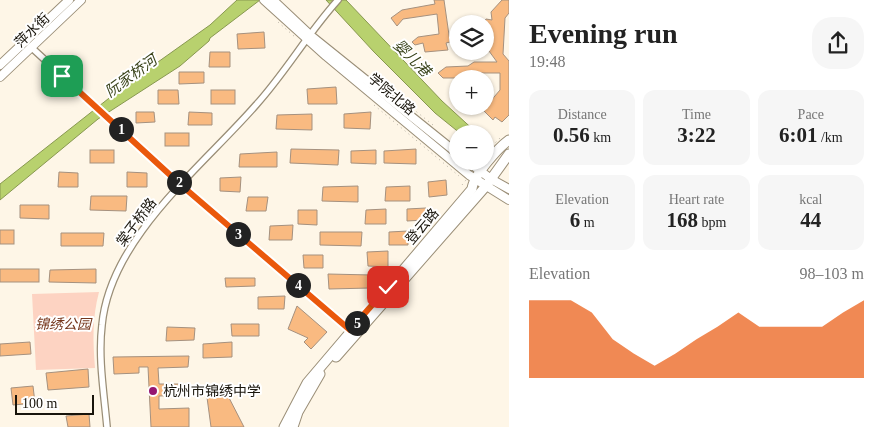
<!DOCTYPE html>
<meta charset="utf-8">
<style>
body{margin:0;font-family:"Times New Roman","Noto Sans SC",serif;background:#f6f6f6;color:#222;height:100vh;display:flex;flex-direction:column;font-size:19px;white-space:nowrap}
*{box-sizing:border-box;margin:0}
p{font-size:16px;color:#767676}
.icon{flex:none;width:28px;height:28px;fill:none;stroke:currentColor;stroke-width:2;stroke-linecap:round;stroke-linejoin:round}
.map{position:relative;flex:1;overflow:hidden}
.sheet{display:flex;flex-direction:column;background:#fff;width:375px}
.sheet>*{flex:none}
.fabs{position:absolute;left:449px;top:15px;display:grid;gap:10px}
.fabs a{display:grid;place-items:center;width:45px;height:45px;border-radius:50%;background:#fff;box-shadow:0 1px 4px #0004;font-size:25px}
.scale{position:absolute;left:15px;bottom:12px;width:79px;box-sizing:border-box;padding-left:5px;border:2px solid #18140b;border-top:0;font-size:14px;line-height:18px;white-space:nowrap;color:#18140b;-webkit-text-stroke:4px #fff;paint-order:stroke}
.pin{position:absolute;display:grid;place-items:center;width:42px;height:42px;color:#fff;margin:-21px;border-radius:10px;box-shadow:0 2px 8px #0006}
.km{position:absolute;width:25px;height:25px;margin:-12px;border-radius:50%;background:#222;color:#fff;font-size:14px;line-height:25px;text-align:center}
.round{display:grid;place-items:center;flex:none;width:52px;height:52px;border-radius:20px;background:#f6f6f6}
.summary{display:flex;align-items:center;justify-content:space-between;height:85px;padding:0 20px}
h1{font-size:28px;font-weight:800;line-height:38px}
.stats{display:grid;grid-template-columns:repeat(3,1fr);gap:8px;height:85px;padding:5px 20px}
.stats div{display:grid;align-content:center;border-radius:12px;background:#f6f6f6;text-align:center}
.stats b{font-size:21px;font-weight:800}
.stats small{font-size:14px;font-weight:400}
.stats p{font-size:14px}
.chart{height:140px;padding:10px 20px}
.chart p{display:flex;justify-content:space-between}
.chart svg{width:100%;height:90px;margin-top:5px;fill:#ea580c;opacity:.7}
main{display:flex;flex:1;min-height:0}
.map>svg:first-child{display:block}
.green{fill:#fdd3c2}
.water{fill:#b8d16e;stroke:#889850}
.building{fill:#f9ba81;stroke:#a5917f}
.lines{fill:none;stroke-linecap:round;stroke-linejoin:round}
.street-casing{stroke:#9a8e77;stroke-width:8}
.secondary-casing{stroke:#9a8e77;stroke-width:10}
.primary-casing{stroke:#9a8e77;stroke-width:11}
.path{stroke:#b7b0a3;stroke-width:1;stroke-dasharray:1 4;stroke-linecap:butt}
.street{stroke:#fff;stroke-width:5.5}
.secondary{stroke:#fff;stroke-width:8}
.primary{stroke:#fff;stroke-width:9}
.route-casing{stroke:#fff;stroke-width:10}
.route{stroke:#ea580c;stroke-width:6}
.poi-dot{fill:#961771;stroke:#fff;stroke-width:2}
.labels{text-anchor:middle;stroke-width:4;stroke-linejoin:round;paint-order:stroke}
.street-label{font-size:14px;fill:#18140b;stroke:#fff}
.park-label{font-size:14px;font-style:italic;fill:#75371d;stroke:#fff}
.poi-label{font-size:14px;fill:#18140b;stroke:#fff;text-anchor:start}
.water-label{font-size:15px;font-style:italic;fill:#384219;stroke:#fff}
</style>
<main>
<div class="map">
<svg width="509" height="427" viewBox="0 0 509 427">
<rect width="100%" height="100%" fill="#fef6e7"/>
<path class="green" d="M99 292C92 318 93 342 95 368L36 370 32 294Z"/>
<g class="water">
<path d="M237 0H260L210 38 209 41 180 66 98 119 0 200V184L127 84 210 25Z"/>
<path d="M326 0H346L442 101 478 134H461L435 113 374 52Z"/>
</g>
<g class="building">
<path d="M434 0H444L450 42 446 43 448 50 425 52 423 43 415 45 412 42 418 37 439 34 437 14 403 19 397 26 391 18 402 10 435 4Z"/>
<path d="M502 0H509V13L505 18 503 54 509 61V115L502 122 495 117 493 120 483 110 500 90V73H478L472 78H443L438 73 446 67 468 66 474 62H497L489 51H485V24H482L486 19 492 20 491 12Z"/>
<path d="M264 32 265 48 238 49 237 34Z"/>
<path d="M210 52H230V67H209Z"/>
<path d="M179 72H204V83L179 84Z"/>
<path d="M336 87 337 104H308L307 89Z"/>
<path d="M158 90H178L179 104H158Z"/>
<rect x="211" y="90" width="24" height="14"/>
<path d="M136 112H154L155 122 136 123Z"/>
<path d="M189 112 212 113V125H188Z"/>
<path d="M371 112 370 129 344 128V114Z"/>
<path d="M312 114V130L276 129 277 115Z"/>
<rect x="165" y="133" width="24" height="13"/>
<path d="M291 149 339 150 338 165 290 163Z"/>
<path d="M416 149V164L384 163V151Z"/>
<rect x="90" y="150" width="24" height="13"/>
<path d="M376 150V164L351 163V151Z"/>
<path d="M277 152V167H239L240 154Z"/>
<path d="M59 172 78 173V187H58Z"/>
<path d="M127 172 147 173V187H127Z"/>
<path d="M241 177 240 192 220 191V178Z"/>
<path d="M446 180 447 195 429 197 428 182Z"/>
<path d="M358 186V202L322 201 323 187Z"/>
<path d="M410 186V201H385L386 187Z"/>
<path d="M91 196H127L126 211 90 210Z"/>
<path d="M248 197H268L266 211H246Z"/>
<path d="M20 205H49V219L20 218Z"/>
<path d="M426 208 424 220 407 221V209Z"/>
<path d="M386 209V224H365L366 210Z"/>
<path d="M298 210H317V225L298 224Z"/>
<path d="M293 225 292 240H269L270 226Z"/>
<rect x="0" y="230" width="14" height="14"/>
<path d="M408 231V245H389V232Z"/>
<path d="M320 232H362L361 246 320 245Z"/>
<path d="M61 233H104L103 246H61Z"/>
<path d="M388 251V267L368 266 367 252Z"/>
<path d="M303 255H323V268H304Z"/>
<rect x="0" y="269" width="39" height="13"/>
<path d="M96 269V283L49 282 50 270Z"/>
<path d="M328 274 372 275 370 288 329 289Z"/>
<path d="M225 278H255V286L226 287Z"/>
<path d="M285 296 284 309H258V297Z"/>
<path d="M297 306 327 332 311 349 304 342 308 338 288 329Z"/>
<path d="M231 324H259V336H232Z"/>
<path d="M167 327 195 328 194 340 166 341Z"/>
<path d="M30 342 31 354 0 356V344Z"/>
<path d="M232 342V357L203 358V344Z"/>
<path d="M189 356 188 367 158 368 159 384H189L188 395 159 396V409L189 408V427H151L148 367H139V373L114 374 113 357Z"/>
<path d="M88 369 89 387 48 390 46 373Z"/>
<path d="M33 386 35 403 13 405 11 388Z"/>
<path d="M206 390H225L244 427H211Z"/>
<path d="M89 414 90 427H68L66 416Z"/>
</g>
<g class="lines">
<defs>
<g id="street">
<path d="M32 48 181 185 350 330"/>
<path d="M107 427C104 393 98 358 102 325 110 238 202 167 256 105 286 72 308 33 338 0"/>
</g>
<g id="secondary">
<path d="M264 0 326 56 469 175 509 200"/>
<path d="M273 0 310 35 458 154"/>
<path d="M0 65 69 0"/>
<path d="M0 77 81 0"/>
<path d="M467 161 491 179 509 189"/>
</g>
<g id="primary">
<path d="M336 357 486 186 509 154"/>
<path d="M284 427 307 383 472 189C473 176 498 148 509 140"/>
<path d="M293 427 298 412 320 374"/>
</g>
</defs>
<use href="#street" class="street-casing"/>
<use href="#secondary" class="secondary-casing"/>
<use href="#primary" class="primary-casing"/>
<g class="path">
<path d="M278 22 295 37"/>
<path d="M397 96 433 125"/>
<path d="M374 105 459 176"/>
<path d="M485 153 500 138"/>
<path d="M462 185 466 180"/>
</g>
<use href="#street" class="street"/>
<use href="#secondary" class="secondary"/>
<use href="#primary" class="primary"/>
</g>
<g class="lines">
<defs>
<path id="route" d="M62 76 181 185 350 330 388 287"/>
</defs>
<use href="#route" class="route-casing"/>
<use href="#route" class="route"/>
</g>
<circle class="poi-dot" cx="153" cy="391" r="5"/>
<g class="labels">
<g class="street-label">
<text transform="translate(32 30) rotate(-44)" y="5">萍水街</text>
<text transform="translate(392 94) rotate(40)" y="5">学院北路</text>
<text transform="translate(136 222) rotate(-53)" y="5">棠子桥路</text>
<text transform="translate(422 226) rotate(-49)" y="5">登云路</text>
</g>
<g class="park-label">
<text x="63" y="329">锦绣公园</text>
</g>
<g class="poi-label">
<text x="163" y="396">杭州市锦绣中学</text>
</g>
<g class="water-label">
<text transform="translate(412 58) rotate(45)" y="5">婴儿港</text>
<text transform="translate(131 76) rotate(-36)" y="5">阮家桥河</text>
</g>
</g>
</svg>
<div class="fabs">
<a><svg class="icon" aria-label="layers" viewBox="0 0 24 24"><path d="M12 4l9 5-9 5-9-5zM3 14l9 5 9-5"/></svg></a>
<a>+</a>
<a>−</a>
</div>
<div class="scale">100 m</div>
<div class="pin" style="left:62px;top:76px;background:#1e9e55"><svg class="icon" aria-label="arrive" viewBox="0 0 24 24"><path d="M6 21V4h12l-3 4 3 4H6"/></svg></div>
<div class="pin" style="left:388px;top:287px;background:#d93025"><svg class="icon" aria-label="check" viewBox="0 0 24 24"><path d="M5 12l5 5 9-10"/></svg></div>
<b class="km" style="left:121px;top:129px">1</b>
<b class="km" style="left:179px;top:182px">2</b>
<b class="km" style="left:238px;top:234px">3</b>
<b class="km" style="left:298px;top:285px">4</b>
<b class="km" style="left:357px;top:323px">5</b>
</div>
<section class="sheet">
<div class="summary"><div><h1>Evening run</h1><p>19:48</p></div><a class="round"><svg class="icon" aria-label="share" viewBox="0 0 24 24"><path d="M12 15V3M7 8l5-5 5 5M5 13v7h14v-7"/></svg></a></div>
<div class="stats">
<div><p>Distance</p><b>0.56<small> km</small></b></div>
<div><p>Time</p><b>3:22</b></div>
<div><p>Pace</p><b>6:01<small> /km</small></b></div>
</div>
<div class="stats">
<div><p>Elevation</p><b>6<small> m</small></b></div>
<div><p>Heart rate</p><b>168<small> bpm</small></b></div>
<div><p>kcal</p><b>44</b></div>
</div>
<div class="chart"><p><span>Elevation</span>98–103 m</p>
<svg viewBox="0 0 160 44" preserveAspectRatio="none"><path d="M0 44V6L10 6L20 6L30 12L40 25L50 32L60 38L70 32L80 25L90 19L100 12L110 19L120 19L130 19L140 19L150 12L160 6V44z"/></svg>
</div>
</section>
</main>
